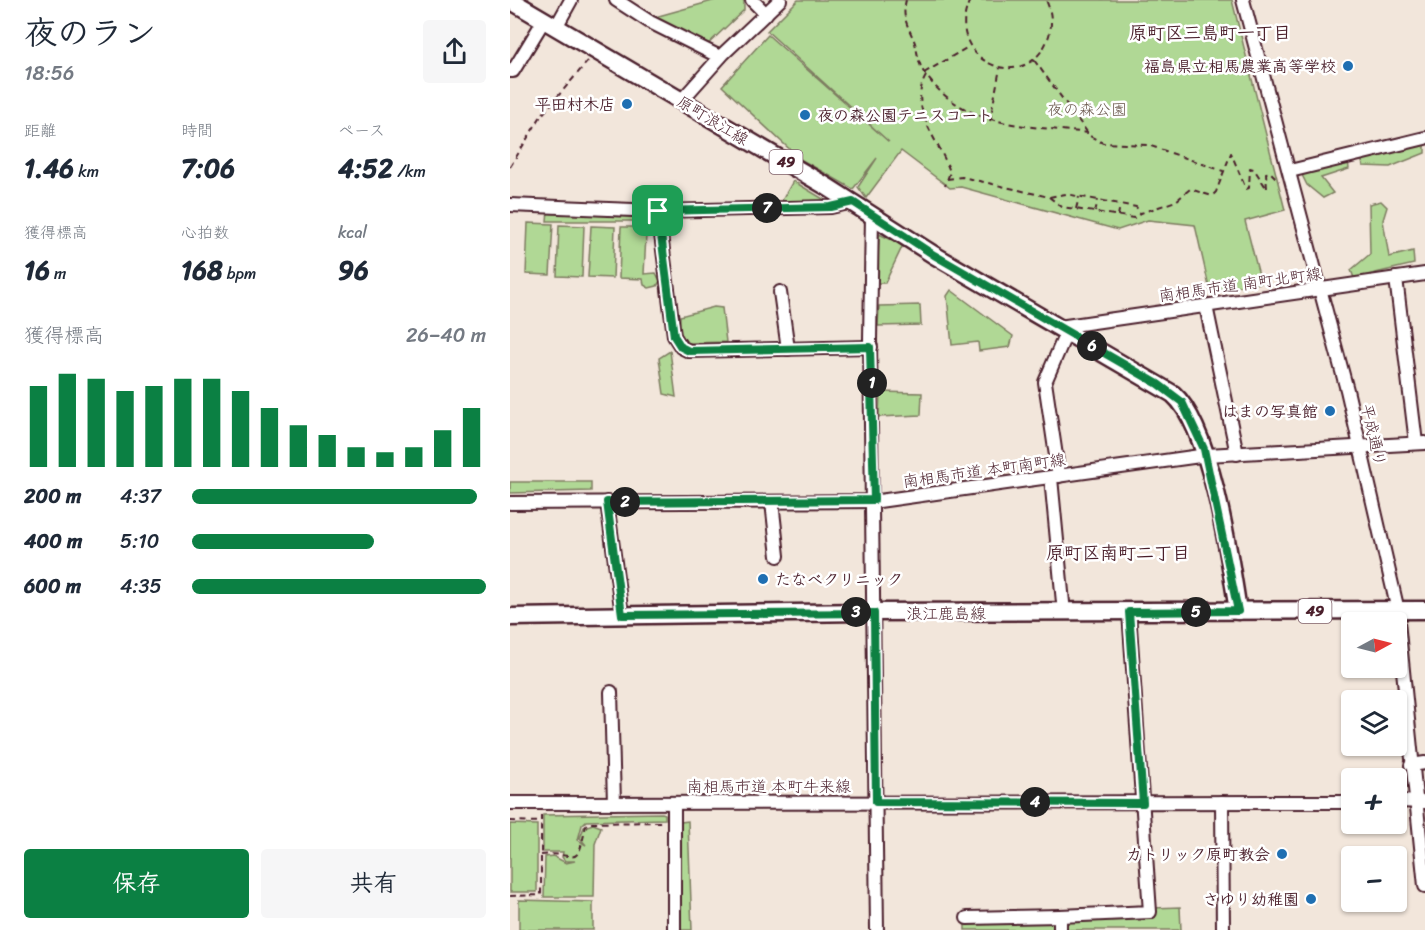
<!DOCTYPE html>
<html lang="ja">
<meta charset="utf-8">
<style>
body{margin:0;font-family:Sriracha,"Klee One",sans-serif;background:#f6f6f7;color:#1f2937;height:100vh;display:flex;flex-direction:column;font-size:22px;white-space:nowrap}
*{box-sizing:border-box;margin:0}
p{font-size:20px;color:#747a83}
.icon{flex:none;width:33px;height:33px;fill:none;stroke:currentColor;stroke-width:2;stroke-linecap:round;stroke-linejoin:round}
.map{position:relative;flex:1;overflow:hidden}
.side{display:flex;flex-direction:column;background:#fff;width:510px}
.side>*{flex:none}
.needle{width:39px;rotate:83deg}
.fabs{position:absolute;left:831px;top:612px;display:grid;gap:12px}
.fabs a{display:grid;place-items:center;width:66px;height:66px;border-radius:6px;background:#fff;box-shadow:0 2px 4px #0004;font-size:30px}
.pin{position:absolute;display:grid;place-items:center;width:51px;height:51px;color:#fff;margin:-26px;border-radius:12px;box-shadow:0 3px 9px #0006}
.km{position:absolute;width:30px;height:30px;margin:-15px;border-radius:50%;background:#222;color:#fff;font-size:16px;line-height:30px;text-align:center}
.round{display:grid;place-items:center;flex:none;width:63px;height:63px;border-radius:6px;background:#f6f6f7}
.overview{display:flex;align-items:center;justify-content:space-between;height:102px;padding:0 24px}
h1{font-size:33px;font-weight:700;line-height:45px}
.metrics{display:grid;grid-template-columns:repeat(3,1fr);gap:9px;height:102px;padding:6px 24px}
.metrics div{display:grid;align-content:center}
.metrics b{font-size:26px;font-weight:700}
.metrics small{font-size:16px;font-weight:400}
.metrics p{font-size:16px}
.chart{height:168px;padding:12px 24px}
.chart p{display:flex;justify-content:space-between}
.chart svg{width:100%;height:108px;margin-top:6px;stroke:#0b8043;stroke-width:6}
.button{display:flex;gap:12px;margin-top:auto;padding:12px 24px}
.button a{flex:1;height:69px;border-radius:6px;background:#0b8043;color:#fff;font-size:24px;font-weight:700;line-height:69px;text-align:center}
.button a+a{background:#f6f6f7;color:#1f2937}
ul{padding:0 24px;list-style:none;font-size:20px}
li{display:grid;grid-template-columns:96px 72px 1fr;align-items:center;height:45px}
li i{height:15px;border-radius:8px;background:#0b8043}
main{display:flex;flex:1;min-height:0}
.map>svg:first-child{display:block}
.green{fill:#b0d895;stroke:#7d7c60;stroke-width:1.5}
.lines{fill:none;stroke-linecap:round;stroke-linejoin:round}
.minor-casing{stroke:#4a1f2b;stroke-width:16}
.major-casing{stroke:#4a1f2b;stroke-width:21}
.path{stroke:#4a1f2b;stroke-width:2;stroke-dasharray:6 4.5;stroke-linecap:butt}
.minor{stroke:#fff;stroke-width:12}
.major{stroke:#fff;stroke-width:16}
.route-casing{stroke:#fff;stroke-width:12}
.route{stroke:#0b8043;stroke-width:8}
.poi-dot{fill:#1f6fb2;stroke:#fff;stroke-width:2}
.labels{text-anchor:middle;stroke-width:5;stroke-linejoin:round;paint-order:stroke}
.shield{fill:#fff;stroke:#80626b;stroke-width:1.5}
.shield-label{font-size:15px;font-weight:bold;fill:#4a1f2b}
.poi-label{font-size:16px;font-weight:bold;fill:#4a1f2b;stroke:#fff;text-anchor:end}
.park-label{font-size:16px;fill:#69564b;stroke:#fff}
.street-label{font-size:16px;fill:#4a1f2b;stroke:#fff}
.neighbourhood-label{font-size:18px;font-weight:bold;fill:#4a1f2b;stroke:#fff}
</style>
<main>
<section class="side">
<div class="overview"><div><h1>夜のラン</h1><p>18:56</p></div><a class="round"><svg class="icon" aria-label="share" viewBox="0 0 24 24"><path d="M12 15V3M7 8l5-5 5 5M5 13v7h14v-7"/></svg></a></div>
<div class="metrics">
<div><p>距離</p><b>1.46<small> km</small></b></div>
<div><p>時間</p><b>7:06</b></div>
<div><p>ペース</p><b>4:52<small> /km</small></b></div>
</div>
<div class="metrics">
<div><p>獲得標高</p><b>16<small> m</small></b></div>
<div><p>心拍数</p><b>168<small> bpm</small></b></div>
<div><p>kcal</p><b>96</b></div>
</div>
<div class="chart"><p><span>獲得標高</span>26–40 m</p>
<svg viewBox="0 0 160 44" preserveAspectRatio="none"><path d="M5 44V11M15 44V6M25 44V8M35 44V13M45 44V11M55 44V8M65 44V8M75 44V13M85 44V20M95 44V27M105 44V31M115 44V36M125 44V38M135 44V36M145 44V29M155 44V20"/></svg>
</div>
<ul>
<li><b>200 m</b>4:37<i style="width:97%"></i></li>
<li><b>400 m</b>5:10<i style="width:62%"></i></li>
<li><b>600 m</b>4:35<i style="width:100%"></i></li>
</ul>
<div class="button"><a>保存</a><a>共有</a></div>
</section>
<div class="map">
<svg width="915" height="930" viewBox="0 0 915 930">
<rect width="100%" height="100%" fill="#f2e6db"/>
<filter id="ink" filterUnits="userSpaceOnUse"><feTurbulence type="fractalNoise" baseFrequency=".0167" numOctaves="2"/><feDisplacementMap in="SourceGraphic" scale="12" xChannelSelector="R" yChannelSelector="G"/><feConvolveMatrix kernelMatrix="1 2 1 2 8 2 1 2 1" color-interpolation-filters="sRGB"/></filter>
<g filter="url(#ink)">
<g class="green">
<path d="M206 0H234V10L196 46 145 17Z"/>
<path d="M288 0H722L775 210 735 221 751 283 700 291 685 225 638 220 608 230 451 187 440 188 391 151 356 198 348 187 367 158 343 189 290 159 212 86 258 35 379 142 257 31Z"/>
<path d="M915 141V153L880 167 853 166 851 157Z"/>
<path d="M838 160 839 169 811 178 823 193 813 198 797 185 791 173Z"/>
<path d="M283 181 320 203 270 204Z"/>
<path d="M871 201 877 207 873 220 879 257 903 251 904 264 844 278 841 270 860 254 859 204Z"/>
<path d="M38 210 144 215V228L138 237 136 235 134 274 146 273 150 281 147 286 139 288 134 285 133 279 109 278 111 227H129L124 221H37Z"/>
<path d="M18 223 43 224 40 275 16 274Z"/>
<path d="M49 225 74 226 72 277 47 276Z"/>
<path d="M81 226 105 227 103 278 78 277Z"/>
<path d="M369 234 393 245 375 283H367Z"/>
<path d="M441 290 503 336 500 347 469 351 468 342 442 345 437 296Z"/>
<path d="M410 305 411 325 368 326 369 306Z"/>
<path d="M204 307 212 308 216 342 177 343 170 332V316Z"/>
<path d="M160 351 166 397 154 394 149 358Z"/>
<path d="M370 392 412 393 411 415 369 417Z"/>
<path d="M0 482H81V491L0 493Z"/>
<path d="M152 813 155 814V819L76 821 72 825 68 840 76 845 70 838 74 827 83 824 91 827 85 844 84 897H34L35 857 43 856 56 863 65 861H55L52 857 53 852H33V815Z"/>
<path d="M178 821 182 930H170L171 822Z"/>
<path d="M0 824 27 825V892H0Z"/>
<path d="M9 900 83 902V930H9Z"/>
<path d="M670 907 671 930H455V915Z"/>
</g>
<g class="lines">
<defs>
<g id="minor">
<path d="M106 0 140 22 210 57"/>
<path d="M242 0 256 14"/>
<path d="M733 0 837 390 886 602 915 886"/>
<path d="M46 27 61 0"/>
<path d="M0 71H3L34 20"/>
<path d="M171 101 213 54 270 0"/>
<path d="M780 171 915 138"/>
<path d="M0 205 148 211 321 207 343 202"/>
<path d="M148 211 164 336 171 347 179 351 361 347"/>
<path d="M362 215 360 340 367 930"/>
<path d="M886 278 906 443"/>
<path d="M270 292 278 349"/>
<path d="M696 306 727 454"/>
<path d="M549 327 915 274"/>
<path d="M549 476 535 382 557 331"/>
<path d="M541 478 554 613"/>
<path d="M97 502 112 615"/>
<path d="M262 502 268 556"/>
<path d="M0 503 369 501 697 455 915 443"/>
<path d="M101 692 104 803"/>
<path d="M901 765 915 763"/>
<path d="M886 801 915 802"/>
<path d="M712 802 713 930"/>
<path d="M0 803 842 802"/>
<path d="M457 918 550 916"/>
<path d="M164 930V804"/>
<path d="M550 930V916L640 912 619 612"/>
</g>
<g id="major">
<path d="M0 0 316 186 424 255 663 394C701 427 720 559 728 611"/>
<path d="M0 617 356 612 915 610"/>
</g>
</defs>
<use href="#minor" class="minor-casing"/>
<use href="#major" class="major-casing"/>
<g class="path">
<path d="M396 0C391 19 399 27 405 43 408 54 408 64 415 74 455 129 517 125 578 133"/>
<path d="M460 0C432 58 513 97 537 41 543 27 542 13 536 0"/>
<path d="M524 60 580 136 593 143 638 145 713 171"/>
<path d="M414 73 458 47"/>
<path d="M416 76C397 107 430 142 440 172L435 186"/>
<path d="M480 121 490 68"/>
<path d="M0 167 31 116 78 61"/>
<path d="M437 179 452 177 539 197 556 194 626 207 631 213"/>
<path d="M539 197 552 207 624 218 631 213 666 201 680 189 702 196 706 192 721 153 736 189 739 188 740 168 744 169 757 189 756 173 760 172 769 181"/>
<path d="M566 209 569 197"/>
<path d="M585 212 588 200"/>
<path d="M608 216 610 205"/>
<path d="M0 821 31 822"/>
<path d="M31 855C67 850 66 874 76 825L79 823 152 822"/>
<path d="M0 896 31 895V814"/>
</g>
<use href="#minor" class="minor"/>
<use href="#major" class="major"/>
</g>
</g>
<g class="lines" filter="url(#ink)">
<defs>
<path id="route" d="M343 202 424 255 648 384 672 402 694 449 728 611 619 612 633 803 366 802 364 613 112 615 97 502 364 500 360 347 179 351 171 347 164 336 148 211 321 207Z"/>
</defs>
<use href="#route" class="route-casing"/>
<use href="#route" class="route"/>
</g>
<g class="poi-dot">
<circle cx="838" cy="66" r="6"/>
<circle cx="117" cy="104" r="6"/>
<circle cx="295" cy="115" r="6"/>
<circle cx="820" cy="411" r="6"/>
<circle cx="253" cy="579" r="6"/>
<circle cx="772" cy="854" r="6"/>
<circle cx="801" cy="899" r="6"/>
</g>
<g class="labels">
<g class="shield">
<rect x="259.5" y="150" width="33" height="24" rx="4.5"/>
<rect x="788.5" y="599" width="33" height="24" rx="4.5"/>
</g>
<g class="shield-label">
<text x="276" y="167">49</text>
<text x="805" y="616">49</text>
</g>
<g class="poi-label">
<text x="826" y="72">福島県立相馬農業高等学校</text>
<text x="105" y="110">平田村木店</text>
<text x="307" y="121" text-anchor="start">夜の森公園テニスコート</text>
<text x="808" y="417">はまの写真館</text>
<text x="265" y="585" text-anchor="start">たなべクリニック</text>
<text x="760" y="860">カトリック原町教会</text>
<text x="789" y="905">さゆり幼稚園</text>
</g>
<g class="park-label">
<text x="577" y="115">夜の森公園</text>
</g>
<g class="street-label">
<text transform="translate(203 120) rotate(31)" y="6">原町浪江線</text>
<text transform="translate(730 284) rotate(-8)" y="6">南相馬市道 南町北町線</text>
<text transform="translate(864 435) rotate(77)" y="6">平成通り</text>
<text transform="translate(474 470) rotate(-8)" y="6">南相馬市道 本町南町線</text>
<text x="436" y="619">浪江鹿島線</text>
<text x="259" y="792">南相馬市道 本町牛来線</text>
</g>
<g class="neighbourhood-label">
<text x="700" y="39">原町区三島町一丁目</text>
<text x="608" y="559">原町区南町二丁目</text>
</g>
</g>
</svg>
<div class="fabs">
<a><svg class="needle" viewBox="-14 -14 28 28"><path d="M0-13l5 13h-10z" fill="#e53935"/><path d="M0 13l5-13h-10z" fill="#747a83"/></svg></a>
<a><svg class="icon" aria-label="layers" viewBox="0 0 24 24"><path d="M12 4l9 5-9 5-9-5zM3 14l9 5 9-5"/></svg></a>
<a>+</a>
<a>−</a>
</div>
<div class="pin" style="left:148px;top:211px;background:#1e9e55"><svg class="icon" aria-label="arrive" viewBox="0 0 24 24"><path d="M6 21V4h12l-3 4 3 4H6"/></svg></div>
<b class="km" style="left:362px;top:383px">1</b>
<b class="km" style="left:115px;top:502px">2</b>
<b class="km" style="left:346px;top:612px">3</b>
<b class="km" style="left:525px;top:802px">4</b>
<b class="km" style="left:686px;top:612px">5</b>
<b class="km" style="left:582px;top:346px">6</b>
<b class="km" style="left:257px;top:208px">7</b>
</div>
</main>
